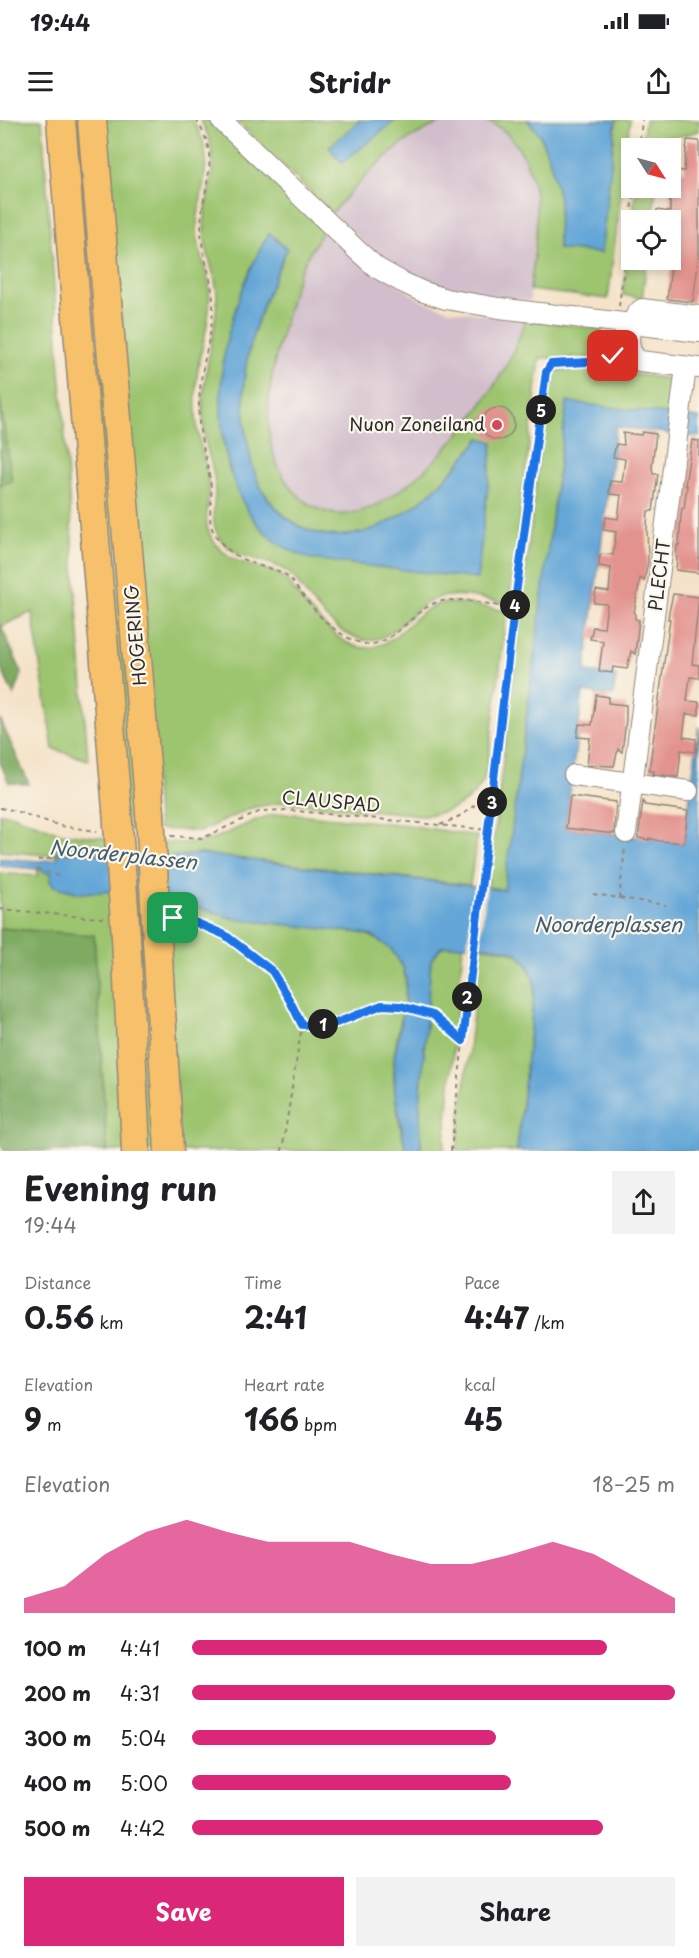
<!DOCTYPE html>
<meta charset="utf-8">
<style>
body{margin:0;font-family:"Playpen Sans",sans-serif;background:#f2f2f2;color:#202124;height:100vh;display:flex;flex-direction:column;font-size:22px;white-space:nowrap}
*{box-sizing:border-box;margin:0}
p{font-size:20px;color:#757577}
.icon{flex:none;width:33px;height:33px;fill:none;stroke:currentColor;stroke-width:2;stroke-linecap:round;stroke-linejoin:round}
.map{position:relative;height:1031px;overflow:hidden}
.details{display:flex;flex-direction:column;background:#fff;flex:1}
.details>*{flex:none}
.needle{width:39px;rotate:126deg}
.fabs{position:absolute;left:621px;top:18px;display:grid;gap:12px}
.fabs a{display:grid;place-items:center;width:60px;height:60px;border-radius:0px;background:#fff;box-shadow:0 3px 9px #0003;font-size:30px}
.pin{position:absolute;display:grid;place-items:center;width:51px;height:51px;color:#fff;margin:-26px;border-radius:12px;box-shadow:0 3px 9px #0006}
.km{position:absolute;width:30px;height:30px;margin:-15px;border-radius:50%;background:#222;color:#fff;font-size:16px;line-height:30px;text-align:center}
.round{display:grid;place-items:center;flex:none;width:63px;height:63px;border-radius:0px;background:#f2f2f2}
.summary{display:flex;align-items:center;justify-content:space-between;height:102px;padding:0 24px}
h1{font-size:33px;font-weight:700;line-height:45px}
.figures{display:grid;grid-template-columns:repeat(3,1fr);gap:9px;height:102px;padding:6px 24px}
.figures div{display:grid;align-content:center}
.figures b{font-size:30px;font-weight:700}
.figures small{font-size:16px;font-weight:400}
.figures p{font-size:16px}
.chart{height:168px;padding:12px 24px}
.chart p{display:flex;justify-content:space-between}
.chart svg{width:100%;height:108px;margin-top:6px;fill:#db2777;opacity:.7}
.action{display:flex;gap:12px;margin-top:auto;padding:12px 24px}
.action a{flex:1;height:69px;border-radius:0px;background:#db2777;color:#fff;font-size:24px;font-weight:700;line-height:69px;text-align:center}
.action a+a{background:#f2f2f2;color:#202124}
ul{padding:0 24px;list-style:none;font-size:20px}
li{display:grid;grid-template-columns:96px 72px 1fr;align-items:center;height:45px}
li i{height:15px;border-radius:8px;background:#db2777}
.status{display:flex;justify-content:space-between;align-items:center;height:42px;padding:0 30px;background:#fff;direction:ltr}
.status svg{height:16px;fill:currentColor}
header{display:flex;justify-content:space-between;align-items:center;height:78px;padding:0 24px;background:#fff;font-size:27px;font-weight:700}
.map>svg:first-child{display:block}
.industrial{fill:#d1bdcb}
.green{fill:#9dc570;stroke:#64784e;stroke-width:1.5;fill-rule:evenodd}
.forest{fill:#7eaa62;stroke:#546a46;stroke-width:1.5}
.water{fill:#63a6d7;stroke:#476881;stroke-width:1.5}
.pier{fill:#f4e3c9}
.building{fill:#e3938e}
.lines{fill:none;stroke-linecap:round;stroke-linejoin:round}
.minor-casing{stroke:#90877a;stroke-width:22}
.highway-casing{stroke:#90877a;stroke-width:31}
.path{stroke:#90877a;stroke-width:2;stroke-dasharray:4.5 4.5;stroke-linecap:butt}
.minor{stroke:#fff;stroke-width:20}
.highway{stroke:#f7c06b;stroke-width:28}
.highway-bridge-casing{stroke:#90877a;stroke-width:31;stroke-linecap:butt}
.highway-bridge{stroke:#f7c06b;stroke-width:28}
.route-casing{stroke:#fff;stroke-width:12}
.route{stroke:#1a73e8;stroke-width:8}
.poi-dot{fill:#d1495b;stroke:#fbf7ec;stroke-width:2}
.labels{text-anchor:middle;stroke-width:4.5;stroke-linejoin:round;paint-order:stroke}
.poi-label{font-size:18px;fill:#2b2b2b;stroke:#fbf7ec;text-anchor:end}
.street-label{font-size:18px;fill:#2b2b2b;stroke:#fbf7ec}
.water-label{font-size:20px;font-style:italic;fill:#415c70;stroke:#fbf7ec}
</style>
<div class="status"><b>19:44</b><svg viewBox="0 0 49 12"><path d="M0 12V9h3v3zM5 12V6h3v6zM10 12V3h3v9zM15 12V0h3v12zM26 1h20v11H26zM47 4h2v5h-2z"/></svg></div>
<header><svg class="icon" aria-label="menu" viewBox="0 0 24 24"><path d="M4 6h16M4 12h16M4 18h16"/></svg>Stridr<svg class="icon" aria-label="share" viewBox="0 0 24 24"><path d="M12 15V3M7 8l5-5 5 5M5 13v7h14v-7"/></svg></header>
<div class="map">
<svg width="699" height="1031" viewBox="0 0 699 1031">
<rect width="100%" height="100%" fill="#fbf7ec"/>
<filter id="ink" filterUnits="userSpaceOnUse"><feTurbulence type="fractalNoise" baseFrequency=".0167" numOctaves="2"/><feDisplacementMap in="SourceGraphic" scale="12" xChannelSelector="R" yChannelSelector="G"/><feConvolveMatrix kernelMatrix="1 2 1 2 8 2 1 2 1" color-interpolation-filters="sRGB"/></filter>
<filter id="wash" filterUnits="userSpaceOnUse"><feTurbulence type="fractalNoise" baseFrequency=".008" numOctaves="4" result="noise"/><feDisplacementMap in="SourceGraphic" scale="24" xChannelSelector="R" yChannelSelector="G"/><feGaussianBlur stdDeviation="1.35" result="paint"/><feColorMatrix in="noise" values="0 0 0 0 0 0 0 0 0 0 0 0 0 0 0 0 0 1.4 0 .05"/><feComposite in="paint" operator="in"/></filter>
<g filter="url(#wash)">
<rect width="100%" height="100%" fill="#f4e3c9"/>
<g class="industrial">
<path d="M449 0 490 2 509 15 521 31 530 52 536 89 530 181 467 173 434 167 410 157 370 129 332 93 383 38 429 7Z"/>
<path d="M323 110 420 180 449 190 526 200 504 249 463 310 426 349 394 376 368 388 346 394 325 392 306 383 287 365 273 334 268 292 274 240 299 153Z"/>
</g>
<g class="green">
<path d="M0 0H42L88 640 53 629 32 492 0 507Z"/>
<path d="M68 0H84L143 710 125 709Z"/>
<path d="M105 0H192C218 35 200 66 197 105 196 128 207 145 209 166 212 192 204 218 199 242 196 258 195 276 196 292 196 320 209 345 209 372 208 389 202 404 213 420 234 452 265 441 287 460 291 464 293 470 297 474 309 491 338 523 358 527 396 534 411 488 444 483 464 481 487 488 507 491L487 651C477 681 452 694 422 695L283 682 251 688 201 711 158 709Z"/>
<path d="M200 0H211L323 110C315 124 305 139 299 154 294 167 291 181 287 194 271 248 250 330 298 375 310 387 329 396 347 394 407 387 475 299 504 250 513 234 519 216 526 200L602 209 600 237 540 238 509 484C487 480 462 472 441 477 410 484 394 528 359 519 336 513 316 488 302 469 298 465 296 459 291 455 271 436 236 443 220 418 208 401 216 384 215 365 214 351 210 339 206 325 203 312 203 298 203 285 203 248 217 213 217 177 217 154 204 133 204 110 204 67 226 42 200 0ZM286 129C269 170 246 220 244 264 243 293 247 346 263 371 285 405 320 423 360 413 410 400 450 357 480 318L493 322 477 459 256 401 244 382 229 350 223 319V256Z"/>
<path d="M236 0H361L330 27 388 5 396 0H449C399 16 366 54 332 93Z"/>
<path d="M482 0H527L540 15 550 41 559 78 558 129 601 133 616 0H630L608 179 530 170C536 122 546 64 515 23 507 12 495 3 482 0Z"/>
<path d="M645 0H699V11L661 21 660 28H641Z"/>
<path d="M636 68H656L652 100H632Z"/>
<path d="M631 106 632 140H647L642 178 623 175Z"/>
<path d="M595 249 678 260 674 295 567 283 505 770 488 767 548 262 554 251Z"/>
<path d="M0 693 11 694 61 713 112 719 113 734 56 732 57 736 0 731Z"/>
<path d="M284 693 408 705 477 716 470 765 200 734 158 738 157 722C172 722 194 725 209 720 236 712 254 696 284 693Z"/>
<path d="M38 749 116 771 132 1031H107L94 816 0 808V753L37 756Z"/>
<path d="M130 773 148 774 163 1031H145Z"/>
<path d="M165 777 235 799 362 813C432 836 398 890 394 939 392 970 399 1001 406 1031H177Z"/>
<path d="M456 825 463 826 444 1031H421L420 984 431 840 441 827Z"/>
<path d="M481 827C512 830 527 832 535 866L517 1031H457Z"/>
</g>
<g class="forest">
<path d="M0 279 12 361 0 365Z"/>
<path d="M0 504 22 553 14 576 0 546Z"/>
<path d="M0 599 29 664 9 663 0 642Z"/>
<path d="M0 808 94 815 107 1031H4L0 1022Z"/>
</g>
<g class="water">
<path d="M361 0H396L342 43 329 27Z"/>
<path d="M527 0H616L601 133 558 129 559 78 550 41 540 15Z"/>
<path d="M269 113 287 129C269 170 246 219 244 264 243 293 247 346 263 371 284 405 320 423 360 413 410 400 450 357 480 318L493 322 477 459 311 439C300 435 289 431 278 423 218 381 213 280 228 215 237 180 251 144 269 113Z"/>
<path d="M567 282 699 298V317L616 307 585 552 616 555 613 576 583 572 565 708 684 723 699 607V1031H517L535 866C533 856 528 843 521 836 507 824 459 824 441 827L431 840 420 984 421 1031H406L395 973 394 939 405 882 406 860 403 847 391 829 372 816 362 813 235 799 165 777 116 771 79 773 54 766 50 761 51 754 38 749 0 746V738L38 741 57 739 58 724C75 716 91 729 107 732 138 739 170 738 200 734L504 770Z"/>
</g>
<path class="pier" d="M475 763 487 764 479 830 467 829Z"/>
<g id="blocks">
<g class="building">
<path d="M687 20 699 21V136L693 182 667 179 677 100H655L657 90 670 92V50L684 51Z"/>
<circle cx="498" cy="304" r="16"/>
<path d="M642 312 656 314 652 347 653 354H658L653 391H648L647 406 648 442 644 461 640 458 634 493H635V499L639 500 635 534 631 531 627 549 613 547 612 553 599 551 603 521 590 519 593 507 604 508 607 484 594 483 596 470 609 472 611 448 599 446V439L601 434 613 435 616 412 603 410 606 397 618 399 621 375 609 374 610 361 622 362 625 339 613 337 616 324 624 325 623 313 641 315Z"/>
<path d="M692 320 699 321V453L676 450 677 438 676 437 677 425H679L681 395 682 388H684L687 365H685Z"/>
<path d="M673 474 699 477 692 544 699 545V558L690 557 687 581 699 582V595L686 594 683 617 696 619V632L681 630 678 657 653 654 654 651H649L670 499H668L669 492Z"/>
<path d="M596 575 609 577 608 583 626 585V600L622 632 618 629 614 646 587 645 590 618 577 617 579 604 592 605Z"/>
<path d="M570 676 616 682 614 714 566 708Z"/>
<path d="M643 681 645 685 688 691 684 723 659 721 649 718V720L638 718Z"/>
</g>
</g>
</g>
<g filter="url(#ink)">
<use href="#blocks" fill-opacity="0" stroke="#90877a" stroke-width="1.5"/>
<g class="lines">
<defs>
<g id="minor">
<path d="M221 0 359 132 377 148 402 162 421 171 446 179 499 188 699 212"/>
<path d="M699 248 640 241C623 232 628 199 642 189L699 196"/>
<path d="M574 655 688 671"/>
<path d="M626 713 686 247"/>
</g>
<g id="highway">
<path d="M61 0 117 690"/>
<path d="M92 0 150 693"/>
<path d="M126 817 136 1031"/>
<path d="M157 820 169 1031"/>
</g>
</defs>
<use href="#minor" class="minor-casing"/>
<use href="#highway" class="highway-casing"/>
<g class="path">
<path d="M196 0C223 39 201 68 201 109 201 135 213 158 213 185 213 214 202 241 200 270 199 283 198 298 200 311 203 330 209 349 211 368 213 386 205 400 216 416 227 433 245 442 264 447 273 449 281 451 289 457 293 461 296 467 300 472 315 492 336 516 361 523 391 532 412 489 438 482 462 476 491 485 514 489"/>
<path d="M639 28 642 0"/>
<path d="M619 186 634 68"/>
<path d="M0 688 12 690 61 706 97 711"/>
<path d="M440 705C466 695 476 686 493 664"/>
<path d="M171 716 203 718 261 691 287 690 489 710"/>
<path d="M38 740 64 737 101 739"/>
<path d="M37 749 61 757"/>
<path d="M593 774 666 785"/>
<path d="M619 779 625 728"/>
<path d="M0 789 83 797 105 798"/>
<path d="M176 798 192 802 225 815 272 851 290 881 302 905 282 1031"/>
<path d="M303 905 336 903 382 886H401L433 895 463 921"/>
<path d="M451 1031 471 848 495 662 514 489 546 252 551 244 557 243 610 240 614 231"/>
</g>
<use href="#minor" class="minor"/>
<use href="#highway" class="highway"/>
<defs>
<g id="highway-bridge">
<path d="M117 690 126 817"/>
<path d="M150 693 157 820"/>
</g>
</defs>
<use href="#highway-bridge" class="highway-bridge-casing"/>
<use href="#highway-bridge" class="highway-bridge"/>
</g>
</g>
<g class="lines" filter="url(#ink)">
<defs>
<path id="route" d="M173 798 192 801 225 815 272 851 290 881 302 905 336 903 382 885 401 886 433 895 463 921 514 489 546 252 551 244 606 241 610 240 613 236"/>
</defs>
<use href="#route" class="route-casing"/>
<use href="#route" class="route"/>
</g>
<circle class="poi-dot" cx="497" cy="305" r="6"/>
<g class="labels">
<g class="poi-label">
<text x="485" y="311">Nuon Zoneiland</text>
</g>
<g class="street-label">
<text transform="translate(660 455) rotate(-83)" y="6">PLECHT</text>
<text transform="translate(136 515) rotate(-95)" y="6">HOGERING</text>
<text transform="translate(331 682) rotate(5)" y="6">CLAUSPAD</text>
</g>
<g class="water-label">
<text transform="translate(123 735) rotate(6)" y="7">Noorderplassen</text>
<text x="608" y="812">Noorderplassen</text>
</g>
</g>
</svg>
<div class="fabs">
<a><svg class="needle" viewBox="-14 -14 28 28"><path d="M0-13l5 13h-10z" fill="#e53935"/><path d="M0 13l5-13h-10z" fill="#757577"/></svg></a>
<a><svg class="icon" aria-label="locate" viewBox="0 0 24 24"><circle cx="12" cy="12" r="6"/><path d="M12 2v4M12 18v4M2 12h4M18 12h4"/></svg></a>
</div>
<div class="pin" style="left:173px;top:798px;background:#1e9e55"><svg class="icon" aria-label="arrive" viewBox="0 0 24 24"><path d="M6 21V4h12l-3 4 3 4H6"/></svg></div>
<div class="pin" style="left:613px;top:236px;background:#d93025"><svg class="icon" aria-label="check" viewBox="0 0 24 24"><path d="M5 12l5 5 9-10"/></svg></div>
<b class="km" style="left:323px;top:904px">1</b>
<b class="km" style="left:467px;top:877px">2</b>
<b class="km" style="left:492px;top:682px">3</b>
<b class="km" style="left:515px;top:485px">4</b>
<b class="km" style="left:541px;top:290px">5</b>
</div>
<section class="details">
<div class="summary"><div><h1>Evening run</h1><p>19:44</p></div><a class="round"><svg class="icon" aria-label="share" viewBox="0 0 24 24"><path d="M12 15V3M7 8l5-5 5 5M5 13v7h14v-7"/></svg></a></div>
<div class="figures">
<div><p>Distance</p><b>0.56<small> km</small></b></div>
<div><p>Time</p><b>2:41</b></div>
<div><p>Pace</p><b>4:47<small> /km</small></b></div>
</div>
<div class="figures">
<div><p>Elevation</p><b>9<small> m</small></b></div>
<div><p>Heart rate</p><b>166<small> bpm</small></b></div>
<div><p>kcal</p><b>45</b></div>
</div>
<div class="chart"><p><span>Elevation</span>18–25 m</p>
<svg viewBox="0 0 160 44" preserveAspectRatio="none"><path d="M0 44V38L10 33L20 20L30 11L40 6L50 11L60 15L70 15L80 15L90 20L100 24L110 24L120 20L130 15L140 20L150 29L160 38V44z"/></svg>
</div>
<ul>
<li><b>100 m</b>4:41<i style="width:86%"></i></li>
<li><b>200 m</b>4:31<i style="width:100%"></i></li>
<li><b>300 m</b>5:04<i style="width:63%"></i></li>
<li><b>400 m</b>5:00<i style="width:66%"></i></li>
<li><b>500 m</b>4:42<i style="width:85%"></i></li>
</ul>
<div class="action"><a>Save</a><a>Share</a></div>
</section>
